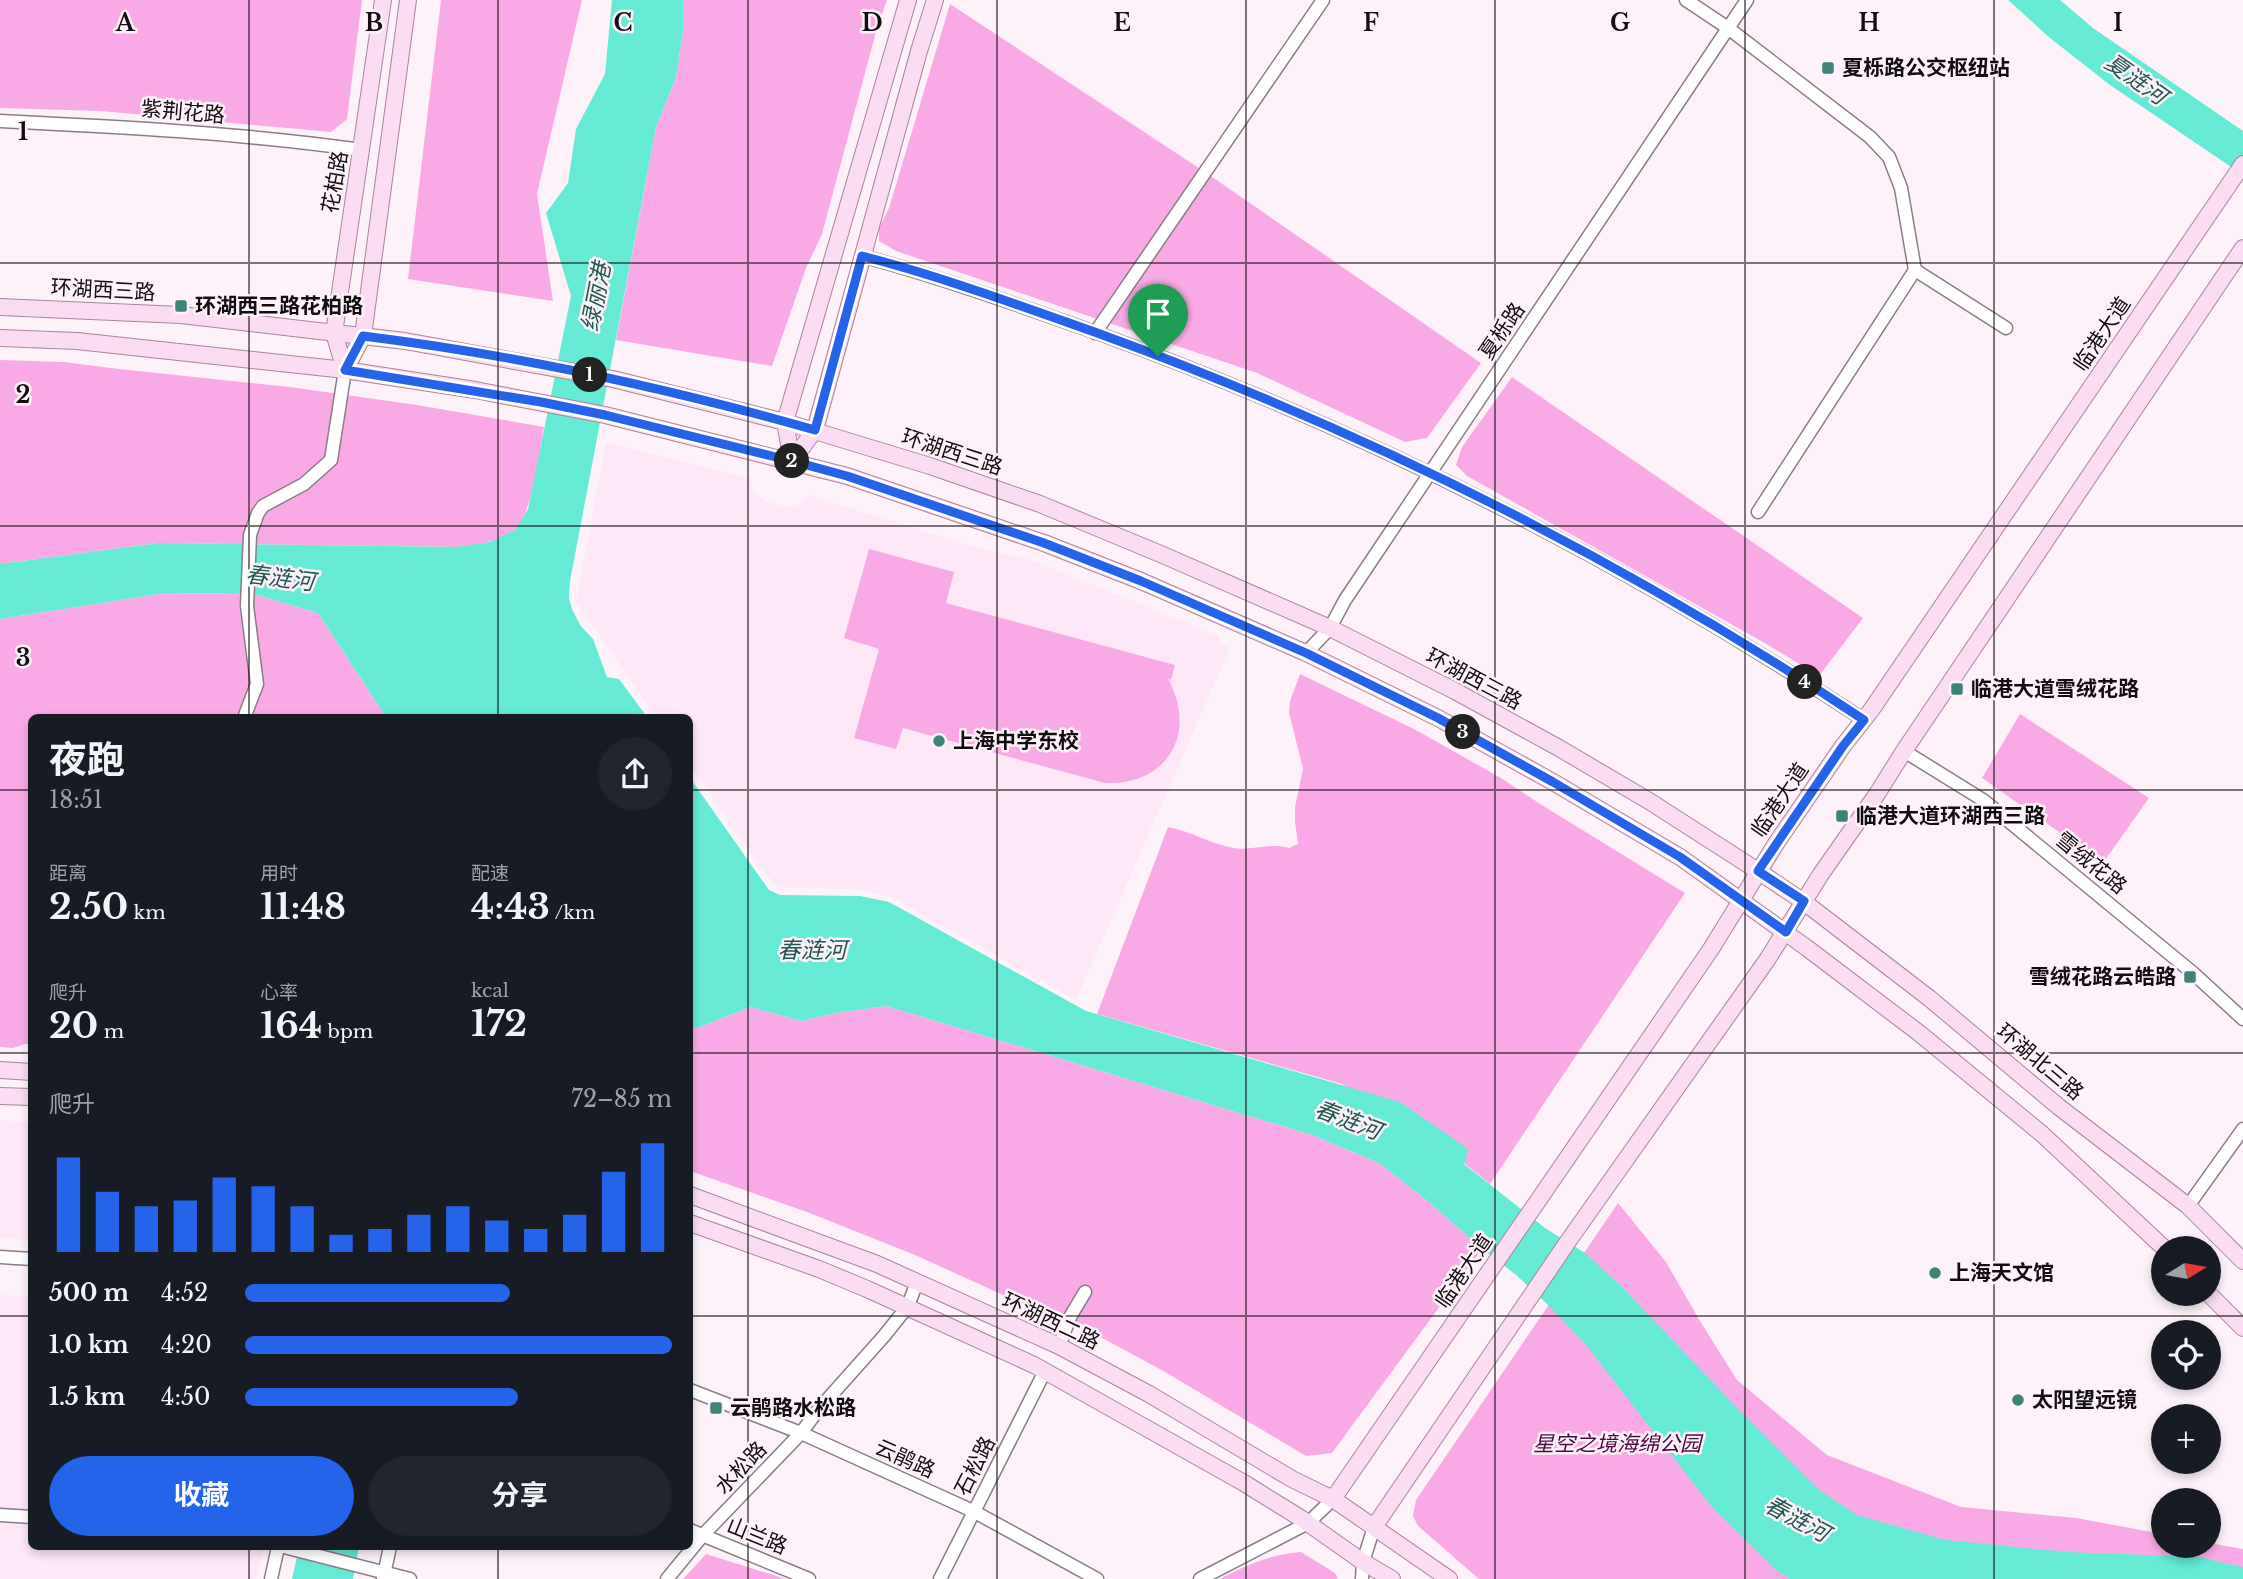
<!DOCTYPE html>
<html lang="zh">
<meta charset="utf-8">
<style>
body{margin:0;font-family:"Libre Baskerville","Noto Sans SC",serif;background:#20242c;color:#f1f3f6;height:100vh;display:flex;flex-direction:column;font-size:26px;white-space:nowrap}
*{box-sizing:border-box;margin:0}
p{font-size:23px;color:#9ea1a6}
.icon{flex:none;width:38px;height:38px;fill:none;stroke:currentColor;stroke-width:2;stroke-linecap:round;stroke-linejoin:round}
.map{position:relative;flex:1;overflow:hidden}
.drawer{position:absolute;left:28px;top:714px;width:665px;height:836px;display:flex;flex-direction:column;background:#171b24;border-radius:10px;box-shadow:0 4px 10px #0003}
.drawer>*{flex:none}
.needle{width:46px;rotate:79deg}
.fabs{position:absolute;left:2151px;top:1236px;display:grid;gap:14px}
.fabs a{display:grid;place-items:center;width:70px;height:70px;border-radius:50%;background:#171b24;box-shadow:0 4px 10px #0003;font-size:35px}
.pin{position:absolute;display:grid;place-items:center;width:60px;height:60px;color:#fff;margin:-72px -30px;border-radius:50% 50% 50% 0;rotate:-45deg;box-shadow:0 0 7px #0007}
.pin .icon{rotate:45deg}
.km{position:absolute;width:35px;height:35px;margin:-18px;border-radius:50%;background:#222;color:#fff;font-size:19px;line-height:35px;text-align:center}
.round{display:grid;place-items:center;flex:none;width:74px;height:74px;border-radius:37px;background:#20242c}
.overview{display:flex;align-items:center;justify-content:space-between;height:119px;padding:0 21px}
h1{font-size:38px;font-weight:700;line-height:52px}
.stats{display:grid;grid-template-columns:repeat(3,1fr);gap:10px;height:119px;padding:7px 21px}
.stats div{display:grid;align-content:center}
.stats b{font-size:35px;font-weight:700}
.stats small{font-size:19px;font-weight:400}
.stats p{font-size:19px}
.chart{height:196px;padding:14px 21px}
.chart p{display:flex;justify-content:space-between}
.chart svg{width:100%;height:126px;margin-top:7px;stroke:#2563eb;stroke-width:6}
.button{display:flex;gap:14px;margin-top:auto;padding:14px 21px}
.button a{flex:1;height:80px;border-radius:42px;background:#2563eb;color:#fff;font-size:28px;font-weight:700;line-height:80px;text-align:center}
.button a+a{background:#20242c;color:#f1f3f6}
ul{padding:0 21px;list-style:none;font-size:23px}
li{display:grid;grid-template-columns:112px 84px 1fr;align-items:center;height:52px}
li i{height:18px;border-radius:9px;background:#2563eb}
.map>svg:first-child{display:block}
.built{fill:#fee7f7}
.green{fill:#f9aae6}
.water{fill:#64ead5}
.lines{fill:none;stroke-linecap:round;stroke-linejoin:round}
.minor-casing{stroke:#8a7d86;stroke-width:15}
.major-casing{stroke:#a8859e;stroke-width:18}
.minor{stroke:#fff;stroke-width:12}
.major{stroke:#fbdcf2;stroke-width:16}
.route-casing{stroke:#fff;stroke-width:14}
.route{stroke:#2563eb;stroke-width:9}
.grid{fill:none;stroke:#120d11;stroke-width:2;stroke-opacity:0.55}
.poi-dot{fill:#3e8377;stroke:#fef2fa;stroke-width:2.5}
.labels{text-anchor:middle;stroke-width:5;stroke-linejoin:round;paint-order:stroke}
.poi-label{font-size:21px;font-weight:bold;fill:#120d11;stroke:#fef2fa;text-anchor:start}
.street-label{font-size:21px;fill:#120d11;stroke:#fef2fa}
.park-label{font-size:21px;font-style:italic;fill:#4d0642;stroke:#fef2fa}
.water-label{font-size:23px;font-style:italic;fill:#215951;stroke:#fef2fa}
.grid-label{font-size:23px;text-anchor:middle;font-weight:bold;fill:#120d11;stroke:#fef2fa;stroke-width:5;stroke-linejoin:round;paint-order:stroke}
</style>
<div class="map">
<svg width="2243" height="1579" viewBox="0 0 2243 1579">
<rect width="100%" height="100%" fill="#fef2fa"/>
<g class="built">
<path d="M606 442 751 478 752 487 756 494 765 501 787 507 796 506 803 502 808 495 965 544 1029 559 1217 635 1221 644 1230 648 1076 1000 893 898 864 890 778 887 763 871 690 765V718L656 717 576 602Z"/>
<path d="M0 1120 31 1122V1240L0 1238Z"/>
<path d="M0 1295 31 1296 32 1547H265L255 1579H0Z"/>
</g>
<g class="green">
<path d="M0 0H362L347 119 331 132 101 111 0 108Z"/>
<path d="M441 0H582L537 194 553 301 408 279Z"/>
<path d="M683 0H887L877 28 822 234 806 268 772 366 616 340 656 127 676 77 683 31Z"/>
<path d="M950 4 1208 174 1481 363 1427 438 1405 442 1257 373 896 251 879 241V228L889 208Z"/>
<path d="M0 360 64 362 119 369 290 387 417 405 544 427C539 452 533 516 513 531 497 543 476 545 456 547L159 543 0 564Z"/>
<path d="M1512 377 1863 618 1819 676 1763 642 1467 476 1456 465 1462 447Z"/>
<path d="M869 549 954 572 946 603 1175 665 1171 680 1168 679C1198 733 1167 786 1105 783L903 728 896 749 854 738 879 649 844 638Z"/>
<path d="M165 593 253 594 318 613 386 717 32 718 31 1044H25L13 1048 0 1047V619Z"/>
<path d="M1300 674 1416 730 1501 778 1545 807 1685 893 1490 1184 1464 1163 1342 1084 1097 1014 1168 827C1191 831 1210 844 1233 848 1252 851 1270 842 1289 848L1298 844 1295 822V807L1303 769 1289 713 1290 701Z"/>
<path d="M2020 714 2149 798 2103 863 1982 778Z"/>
<path d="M886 1006 1312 1135 1379 1163 1430 1203 1482 1249 1332 1453 1306 1456 1165 1372 1082 1327 1056 1319 915 1255 807 1212 690 1171V1028H697L750 1007 801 1021 836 1013Z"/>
<path d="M1618 1203 1666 1262 1700 1321 1737 1380 1827 1455 1961 1507 2076 1518 2163 1534V1545H2208L2209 1543 2243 1549V1579H1479L1418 1526 1413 1516 1416 1500Z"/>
<path d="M1301 1552 1335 1573 1338 1579H1220C1246 1565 1272 1554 1301 1552Z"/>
<path d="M706 1554 786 1579H683Z"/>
</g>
<g class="water">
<path d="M612 0H683V31L676 77 656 127 570 581 569 598 572 609 580 625 593 639 607 677 619 679 647 717H386L318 613 253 594 165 593 0 619V564L159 543 456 547 490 542 515 530 528 509 571 296 546 213 568 183 576 129 605 74Z"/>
<path d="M2008 0H2060L2093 28 2243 131V175L2110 85 2050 38Z"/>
<path d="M690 778 769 890 780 895 860 896 889 902 1086 1011 1400 1102 1468 1149 1464 1164 1545 1228 1585 1253 1622 1287 1742 1413 1819 1490 1857 1515 1945 1540 2067 1552 2199 1557 2243 1567V1579H1791L1777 1571 1711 1506 1586 1345 1548 1305 1515 1274 1482 1249 1430 1203 1379 1163 1312 1135 886 1006 836 1013 801 1021 750 1007 697 1028H690Z"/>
<path d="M299 1547H359L353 1579H292Z"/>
</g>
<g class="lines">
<defs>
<g id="minor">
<path d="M1686 0 1728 28 1870 137 1889 157 1901 188 1915 270 1758 512"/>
<path d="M0 121C121 127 242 133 362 150"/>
<path d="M862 256C943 278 1021 306 1100 334 1369 432 1625 562 1864 720"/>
<path d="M1915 270 2006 328"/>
<path d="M1095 333 1323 0"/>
<path d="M1306 653 1330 628 1345 600 1747 0"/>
<path d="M244 718 257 684 247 606 250 535 258 513 263 506 304 484 331 460 345 370"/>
<path d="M1904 751 1983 800 2193 973 2243 1019"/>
<path d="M2188 1206 2243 1129"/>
<path d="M0 1257 32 1259"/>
<path d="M1059 1346 1070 1317 1085 1292"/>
<path d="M690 1390 801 1433 973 1511 1097 1579"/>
<path d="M0 1515 32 1517"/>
<path d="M690 1530 809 1579"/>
<path d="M284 1547 410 1579"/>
<path d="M271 1579 278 1547"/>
<path d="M383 1579 390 1547"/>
<path d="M667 1579 703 1535 801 1433 818 1410 884 1336 908 1306 917 1282"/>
<path d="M940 1579 1045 1371"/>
<path d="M1200 1579 1308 1523 1333 1499"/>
<path d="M1362 1579 1363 1562 1374 1527"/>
</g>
<g id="major">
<path d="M0 307 181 315 405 341 613 379 785 422 930 466 1040 504 1163 555 1330 628 1455 691 1559 748 1649 801 1758 871 1804 902 1929 998 2059 1107 2188 1206 2243 1261"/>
<path d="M0 338 77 341 345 370 475 390 605 415 847 476 1044 543 1141 581 1306 653 1438 718 1553 782 1680 857 1807 948 1919 1033 2042 1134 2164 1248"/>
<path d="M345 370 363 336 408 0"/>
<path d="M345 370 334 333 383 0"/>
<path d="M792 461 815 430 919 51 935 0"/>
<path d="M792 461 785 422 908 0"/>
<path d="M0 1070 32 1072"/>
<path d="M0 1096 32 1097"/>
<path d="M690 1195 877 1264 1059 1346 1149 1394 1292 1479 1333 1499 1449 1579"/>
<path d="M690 1223 819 1269 867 1289 1034 1365 1244 1483 1302 1519 1363 1562 1392 1579"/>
<path d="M2208 1293 2243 1328"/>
<path d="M1333 1499 1711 949 1777 842 1843 746 1872 709 2243 164"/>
<path d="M1374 1527 1569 1240 1767 960 1821 874 1877 794 1904 751 2243 248"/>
</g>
</defs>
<use href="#minor" class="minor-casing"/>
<use href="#major" class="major-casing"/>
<use href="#minor" class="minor"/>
<use href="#major" class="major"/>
</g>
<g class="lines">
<defs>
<path id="route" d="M862 256C943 277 1021 306 1100 334 1369 432 1625 561 1864 720L1843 746 1758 871 1804 901 1786 932 1680 857 1553 782 1438 718 1306 653 1141 581 1044 543 847 476 792 461 605 415 541 402 345 370 363 336C516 355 667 388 815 430Z"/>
</defs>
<use href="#route" class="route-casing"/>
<use href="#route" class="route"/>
</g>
<path class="grid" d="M249 0V718M498 0V718M748 0V1579M997 0V1579M1246 0V1579M1495 0V1579M1745 0V1579M1994 0V1579M0 263H2243M0 526H2243M0 790H32M690 790H2243M0 1053H32M690 1053H2243M0 1316H32M690 1316H2243M249 1547V1579M498 1547V1579"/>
<g class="poi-dot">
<rect x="1821" y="61" width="14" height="14" rx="3.5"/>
<rect x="174" y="299" width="14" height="14" rx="3.5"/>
<rect x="1950" y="682" width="14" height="14" rx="3.5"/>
<circle cx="939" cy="741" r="7"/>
<rect x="1835" y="809" width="14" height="14" rx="3.5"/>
<rect x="2183" y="970" width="14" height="14" rx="3.5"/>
<circle cx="1935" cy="1273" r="7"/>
<circle cx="2018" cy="1400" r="7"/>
<rect x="709" y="1401" width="14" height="14" rx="3.5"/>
</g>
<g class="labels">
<g class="poi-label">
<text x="1842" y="75">夏栎路公交枢纽站</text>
<text x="195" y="313">环湖西三路花柏路</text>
<text x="1971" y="696">临港大道雪绒花路</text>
<text x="953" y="748">上海中学东校</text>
<text x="1856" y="823">临港大道环湖西三路</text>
<text x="2176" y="984" text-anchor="end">雪绒花路云皓路</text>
<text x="1949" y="1280">上海天文馆</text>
<text x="2032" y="1407">太阳望远镜</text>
<text x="730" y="1415">云鹃路水松路</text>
</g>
<g class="street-label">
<text transform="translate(183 112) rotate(5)" y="7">紫荆花路</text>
<text transform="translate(335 182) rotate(-80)" y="7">花柏路</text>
<text transform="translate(103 290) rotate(3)" y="7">环湖西三路</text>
<text transform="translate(1502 331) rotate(-56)" y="7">夏栎路</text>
<text transform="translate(2102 334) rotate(-56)" y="7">临港大道</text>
<text transform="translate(952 452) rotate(18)" y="7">环湖西三路</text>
<text transform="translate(1474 679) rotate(28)" y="7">环湖西三路</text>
<text transform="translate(1780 800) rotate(-56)" y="7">临港大道</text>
<text transform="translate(2091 863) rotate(39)" y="7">雪绒花路</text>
<text transform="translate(2040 1062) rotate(40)" y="7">环湖北三路</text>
<text transform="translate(1464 1271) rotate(-56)" y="7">临港大道</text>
<text transform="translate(1051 1321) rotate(25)" y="7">环湖西二路</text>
<text transform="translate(905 1459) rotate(24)" y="7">云鹃路</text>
<text transform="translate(975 1466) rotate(-63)" y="7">石松路</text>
<text transform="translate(741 1468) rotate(-46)" y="7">水松路</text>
<text transform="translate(757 1536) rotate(22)" y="7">山兰路</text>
</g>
<g class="park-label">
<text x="1617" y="1451">星空之境海绵公园</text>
</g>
<g class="water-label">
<text transform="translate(2136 79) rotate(35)" y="8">夏涟河</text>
<text transform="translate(596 297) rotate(-79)" y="8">绿丽港</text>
<text transform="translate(280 578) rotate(7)" y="8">春涟河</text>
<text x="812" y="958">春涟河</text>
<text transform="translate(1348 1120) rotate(21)" y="8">春涟河</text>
<text transform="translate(1797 1519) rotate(28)" y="8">春涟河</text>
</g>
</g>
<g class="grid-label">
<text x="125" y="31">A</text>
<text x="374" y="31">B</text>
<text x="623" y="31">C</text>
<text x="872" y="31">D</text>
<text x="1122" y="31">E</text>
<text x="1371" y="31">F</text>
<text x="1620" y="31">G</text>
<text x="1869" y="31">H</text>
<text x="2118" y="31">I</text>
<text x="23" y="140">1</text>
<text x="23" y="403">2</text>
<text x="23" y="666">3</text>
</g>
</svg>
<div class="fabs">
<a><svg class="needle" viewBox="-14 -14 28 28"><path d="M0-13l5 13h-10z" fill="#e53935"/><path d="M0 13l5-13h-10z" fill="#9ea1a6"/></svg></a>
<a><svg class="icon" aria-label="locate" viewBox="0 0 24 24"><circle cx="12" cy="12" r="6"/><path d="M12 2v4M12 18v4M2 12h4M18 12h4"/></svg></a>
<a>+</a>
<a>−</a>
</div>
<div class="pin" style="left:1158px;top:356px;background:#1e9e55"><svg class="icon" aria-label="arrive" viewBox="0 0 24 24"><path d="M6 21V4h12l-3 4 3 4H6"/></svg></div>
<b class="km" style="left:590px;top:375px">1</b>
<b class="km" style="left:792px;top:461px">2</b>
<b class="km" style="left:1463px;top:732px">3</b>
<b class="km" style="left:1805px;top:682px">4</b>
<section class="drawer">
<div class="overview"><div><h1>夜跑</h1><p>18:51</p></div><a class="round"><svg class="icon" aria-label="share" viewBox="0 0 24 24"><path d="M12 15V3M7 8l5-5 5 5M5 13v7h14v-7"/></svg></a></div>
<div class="stats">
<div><p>距离</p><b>2.50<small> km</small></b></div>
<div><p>用时</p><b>11:48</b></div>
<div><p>配速</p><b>4:43<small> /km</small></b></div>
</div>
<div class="stats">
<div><p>爬升</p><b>20<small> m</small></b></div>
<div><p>心率</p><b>164<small> bpm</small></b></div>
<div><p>kcal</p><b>172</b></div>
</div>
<div class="chart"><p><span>爬升</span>72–85 m</p>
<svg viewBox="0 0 160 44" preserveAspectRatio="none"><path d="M5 44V11M15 44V23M25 44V28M35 44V26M45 44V18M55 44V21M65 44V28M75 44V38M85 44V36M95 44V31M105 44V28M115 44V33M125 44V36M135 44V31M145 44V16M155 44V6"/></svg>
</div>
<ul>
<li><b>500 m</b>4:52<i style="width:62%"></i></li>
<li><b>1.0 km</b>4:20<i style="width:100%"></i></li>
<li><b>1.5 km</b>4:50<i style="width:64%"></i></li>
</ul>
<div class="button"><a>收藏</a><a>分享</a></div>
</section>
</div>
